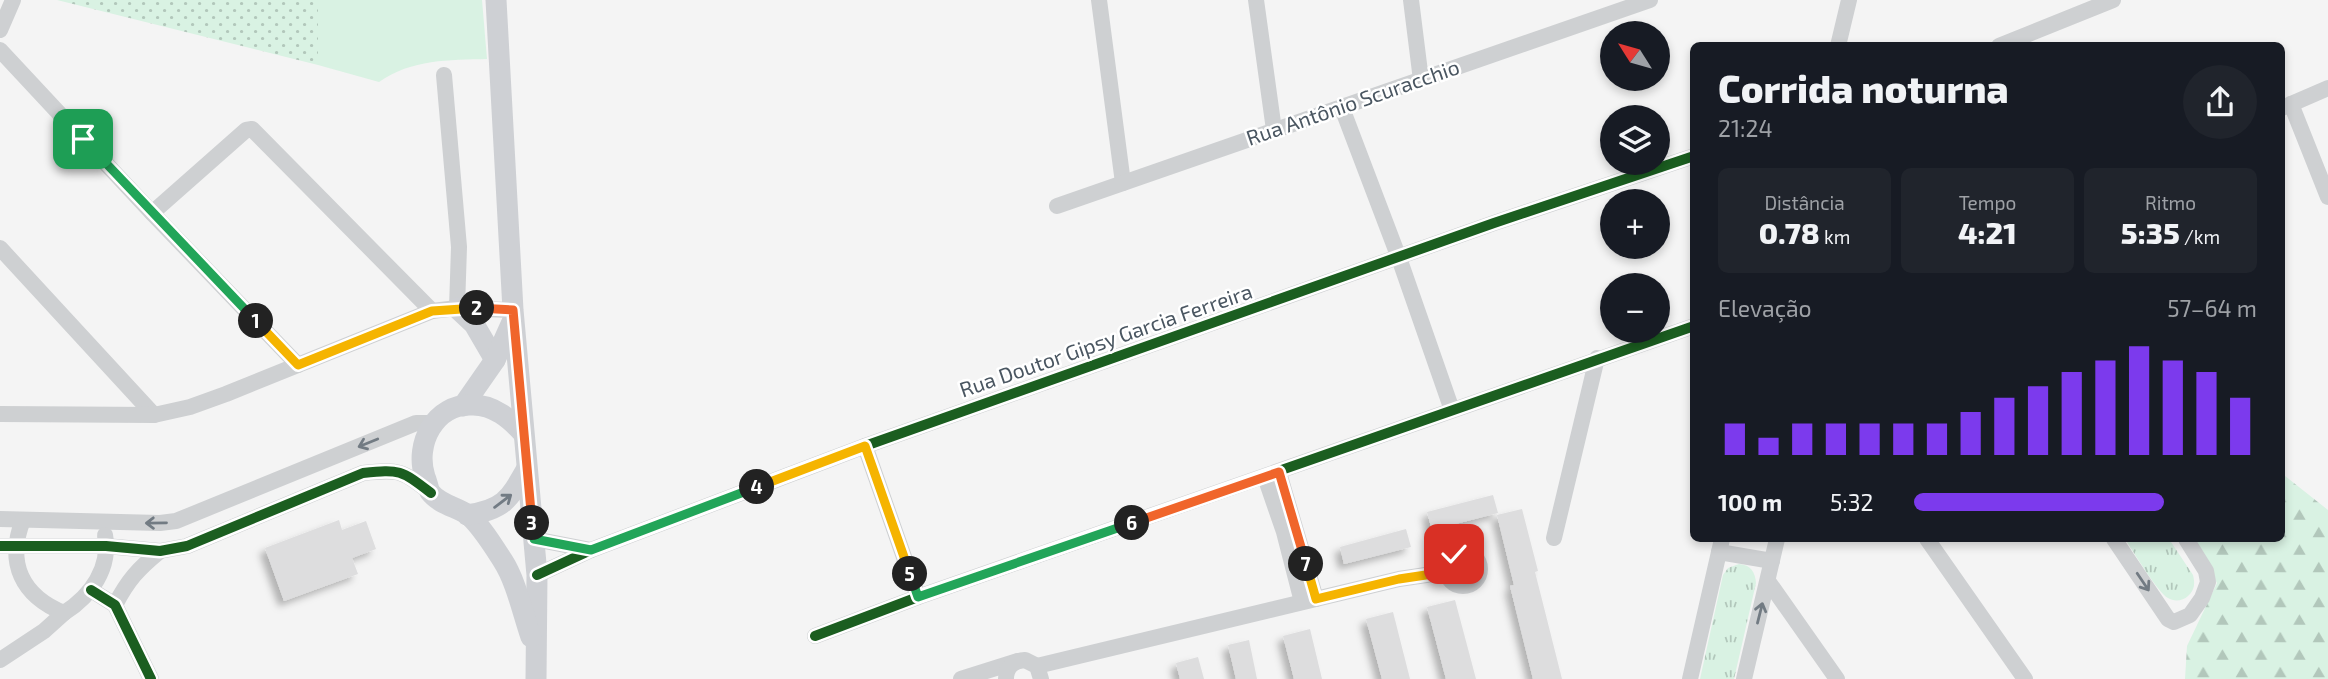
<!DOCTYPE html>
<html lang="pt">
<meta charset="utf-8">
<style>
body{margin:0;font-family:"Exo 2",sans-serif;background:#20242c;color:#f1f3f6;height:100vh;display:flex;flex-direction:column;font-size:26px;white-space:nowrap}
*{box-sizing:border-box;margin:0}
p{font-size:23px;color:#9ea1a6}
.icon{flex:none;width:38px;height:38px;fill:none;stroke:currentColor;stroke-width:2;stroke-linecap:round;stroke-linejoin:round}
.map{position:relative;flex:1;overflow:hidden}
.sheet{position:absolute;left:1690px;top:42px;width:595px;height:500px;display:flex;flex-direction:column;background:#171b24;border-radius:10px;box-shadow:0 4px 10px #0003}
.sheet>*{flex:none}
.needle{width:46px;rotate:307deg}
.fabs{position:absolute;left:1600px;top:21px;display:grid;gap:14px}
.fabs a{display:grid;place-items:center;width:70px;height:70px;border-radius:50%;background:#171b24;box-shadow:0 4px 10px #0003;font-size:35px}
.pin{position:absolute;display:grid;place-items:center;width:60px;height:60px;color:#fff;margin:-30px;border-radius:14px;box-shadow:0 4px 10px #0006}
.km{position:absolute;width:35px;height:35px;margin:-18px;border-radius:50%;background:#222;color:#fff;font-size:19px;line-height:35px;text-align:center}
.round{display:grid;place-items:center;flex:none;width:74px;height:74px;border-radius:37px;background:#20242c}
.headline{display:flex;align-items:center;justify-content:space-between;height:119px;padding:0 28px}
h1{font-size:38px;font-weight:800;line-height:52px}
.metrics{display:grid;grid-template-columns:repeat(3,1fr);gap:10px;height:119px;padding:7px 28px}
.metrics div{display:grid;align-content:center;border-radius:10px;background:#20242c;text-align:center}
.metrics b{font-size:30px;font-weight:800}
.metrics small{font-size:19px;font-weight:400}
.metrics p{font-size:19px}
.chart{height:196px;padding:14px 28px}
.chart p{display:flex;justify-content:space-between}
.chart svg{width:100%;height:126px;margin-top:7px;stroke:#7c3aed;stroke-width:6}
ul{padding:0 28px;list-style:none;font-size:23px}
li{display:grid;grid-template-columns:112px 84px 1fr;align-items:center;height:52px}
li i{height:18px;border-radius:9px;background:#7c3aed}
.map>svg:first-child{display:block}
.grass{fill:url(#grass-dots)}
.forest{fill:url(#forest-firs)}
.park{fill:url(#park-tufts)}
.pitch{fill:#d9f2e3}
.building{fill:#ddddde;filter:url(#shadow)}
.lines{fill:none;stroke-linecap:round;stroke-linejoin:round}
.minor{stroke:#ced0d2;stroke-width:16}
.secondary{stroke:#ced0d4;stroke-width:21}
.cycleway-casing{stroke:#fff;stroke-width:15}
.cycleway{stroke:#1b5e20;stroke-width:10}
.oneway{stroke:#727b83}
.oneway2{stroke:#727b84}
.split-1-casing{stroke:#fff;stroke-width:14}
.split-2-casing{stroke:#fff;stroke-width:14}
.split-3-casing{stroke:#fff;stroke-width:14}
.split-4-casing{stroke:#fff;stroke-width:14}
.split-5-casing{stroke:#fff;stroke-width:14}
.split-6-casing{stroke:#fff;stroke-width:14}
.split-7-casing{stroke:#fff;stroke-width:14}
.split-8-casing{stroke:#fff;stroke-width:14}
.split-1{stroke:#22a559;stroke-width:9}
.split-2{stroke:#f5b400;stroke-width:9}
.split-3{stroke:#f0652b;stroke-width:9}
.split-4{stroke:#22a559;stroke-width:9}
.split-5{stroke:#f5b400;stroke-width:9}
.split-6{stroke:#22a559;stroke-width:9}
.split-7{stroke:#f0652b;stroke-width:9}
.split-8{stroke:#f5b400;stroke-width:9}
.labels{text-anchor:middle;stroke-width:5;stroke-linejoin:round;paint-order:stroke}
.street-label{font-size:21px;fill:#4a5661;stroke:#fff}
</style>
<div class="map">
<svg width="2328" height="679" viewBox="0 0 2328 679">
<defs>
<pattern id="grass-dots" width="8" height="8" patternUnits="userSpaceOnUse" patternTransform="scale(1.75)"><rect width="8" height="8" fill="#d9f2e3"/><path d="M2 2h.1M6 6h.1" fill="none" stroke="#b2c7bb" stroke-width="1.8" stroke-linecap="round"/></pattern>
<pattern id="forest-firs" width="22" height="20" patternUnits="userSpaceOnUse" patternTransform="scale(1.75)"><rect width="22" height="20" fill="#d9f2e3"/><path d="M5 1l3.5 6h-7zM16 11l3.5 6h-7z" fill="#b2c7bb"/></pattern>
<pattern id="park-tufts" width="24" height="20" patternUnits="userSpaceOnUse" patternTransform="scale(1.75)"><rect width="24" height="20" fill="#d9f2e3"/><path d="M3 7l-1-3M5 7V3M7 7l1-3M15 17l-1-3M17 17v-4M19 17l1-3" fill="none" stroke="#b2c7bb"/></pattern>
<filter id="shadow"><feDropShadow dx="-5.5" dy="5.5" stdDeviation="3.5" flood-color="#0004"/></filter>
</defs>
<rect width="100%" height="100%" fill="#f4f4f4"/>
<path class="grass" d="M57 0H318V65Z"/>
<path class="forest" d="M2285 476 2328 510V679H2185L2187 646 2217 583 2192 539H2282V477Z"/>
<g class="park">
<path d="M2125 539H2169L2193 575C2195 583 2195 590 2188 596 2183 601 2174 602 2168 598 2158 593 2133 551 2125 539Z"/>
<path d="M1739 564C1751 565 1755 572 1756 583L1734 679H1700L1723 575 1728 568Z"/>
</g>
<path class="pitch" d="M318 0H482L487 59C449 60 412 59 379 82L318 65Z"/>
<g class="building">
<path d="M1493 495 1498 513 1432 530 1427 512Z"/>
<path d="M1522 509 1538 571 1535 572 1562 679H1533L1510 586 1514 585 1497 515Z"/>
<path d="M339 520 342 530 366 521 376 549 352 558 358 574 284 601 265 548Z"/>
<path d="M1406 529 1411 547 1344 564 1340 547Z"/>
<path d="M1455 600 1476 679H1446L1427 607Z"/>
<path d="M1393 612 1410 679H1382L1366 619Z"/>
<path d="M1310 629 1322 679H1294L1283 636Z"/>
<path d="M1249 640 1257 679H1236L1228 645Z"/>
<path d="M1198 657 1204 679H1180L1176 663Z"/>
</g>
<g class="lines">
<g class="minor">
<path d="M1099 0 1123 183"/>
<path d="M1256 0 1274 130"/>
<path d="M1411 0 1421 80"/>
<path d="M0 30 13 0"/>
<path d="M1838 46 1849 0"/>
<path d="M1999 46 2113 0"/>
<path d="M0 50 152 213 298 365"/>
<path d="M444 75 459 247 457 308"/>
<path d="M2291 104 2328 197"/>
<path d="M1342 108 1399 258 1452 410"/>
<path d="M2282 108 2328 88"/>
<path d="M1057 206 1650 0"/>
<path d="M152 213 246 130 252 129 432 311"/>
<path d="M0 248 154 415"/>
<path d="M0 414 154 415 190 407 226 394 432 311 457 308 513 310"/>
<path d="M865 446 918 597"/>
<path d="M1279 473 1316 599"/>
<path d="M1265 477 1284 532 1302 602"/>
<path d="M0 519 160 523 176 521 416 423H432"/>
<path d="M23 520C6 563 22 596 64 613 91 596 111 568 105 535"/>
<path d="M1554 538 1597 358"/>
<path d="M534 539 591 550"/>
<path d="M1927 539 2025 679"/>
<path d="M2114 539 2168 619 2174 622 2190 615 2202 598 2208 582 2206 571 2186 539"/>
<path d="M0 546H106L160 551 187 546 363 473C400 469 401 470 431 493"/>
<circle cx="1463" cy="569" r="17"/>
<path d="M1719 552 1772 561"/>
<path d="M537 575 591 550 865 446 1494 223 1694 156"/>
<path d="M1768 581 1837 679"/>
<path d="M91 590 115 605 151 679"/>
<path d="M115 605C128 580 138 569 160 551"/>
<path d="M815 636 918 597 1694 326"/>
<path d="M0 660 44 631 64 613"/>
<path d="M1037 666 1399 579 1446 572"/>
<path d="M961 679 1018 661"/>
<path d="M1006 679C1006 667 1013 661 1025 660L1037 666 1041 679"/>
<path d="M1690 679 1722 539"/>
<path d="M1744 679 1777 539"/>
</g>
<g class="secondary">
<path d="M496 0 513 310 537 575 536 679"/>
<path d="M457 308 474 324 495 360"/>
<path d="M463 406 495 360 512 322"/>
<path d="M523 433C510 419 494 405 473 405 435 403 414 444 425 477 427 481 428 488 430 492 439 504 456 507 467 514 480 524 494 547 503 561 516 581 523 614 531 637"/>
<path d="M467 515C503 510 509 500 526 470"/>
</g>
<defs>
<g id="cycleway">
<path d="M0 546H106L160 551 187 546 363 473C400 469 401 470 431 493"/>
<path d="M537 575 591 550 865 446 1494 223 1694 156"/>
<path d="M91 590 115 605 151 679"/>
<path d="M815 636 918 597 1694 326"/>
</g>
</defs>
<use href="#cycleway" class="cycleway-casing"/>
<use href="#cycleway" class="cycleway"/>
</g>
<defs><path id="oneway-shaft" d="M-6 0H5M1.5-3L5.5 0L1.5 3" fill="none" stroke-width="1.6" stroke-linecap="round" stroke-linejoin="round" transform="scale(1.75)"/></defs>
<g class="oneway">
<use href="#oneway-shaft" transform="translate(368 443) rotate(158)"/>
<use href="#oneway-shaft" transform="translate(156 523) rotate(179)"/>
<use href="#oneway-shaft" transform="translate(2143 582) rotate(56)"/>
<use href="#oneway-shaft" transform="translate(1760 613) rotate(-76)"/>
</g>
<use class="oneway2" href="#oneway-shaft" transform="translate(503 501) rotate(-37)"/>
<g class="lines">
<defs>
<path id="split-1" d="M83 139 256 321"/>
<path id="split-2" d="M256 321 298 365 432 311 477 308"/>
<path id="split-3" d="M477 308 513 310 532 523"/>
<path id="split-4" d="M532 523 534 539 591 550 757 487"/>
<path id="split-5" d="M757 487 865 446 910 574"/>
<path id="split-6" d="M910 574 918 597 1132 523"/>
<path id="split-7" d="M1132 523 1279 472 1306 564"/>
<path id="split-8" d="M1306 564 1316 599 1399 579 1446 572V566L1454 554"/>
</defs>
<use href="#split-1" class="split-1-casing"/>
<use href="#split-2" class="split-2-casing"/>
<use href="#split-3" class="split-3-casing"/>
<use href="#split-4" class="split-4-casing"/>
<use href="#split-5" class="split-5-casing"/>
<use href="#split-6" class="split-6-casing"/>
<use href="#split-7" class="split-7-casing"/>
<use href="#split-8" class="split-8-casing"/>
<use href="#split-1" class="split-1"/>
<use href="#split-2" class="split-2"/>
<use href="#split-3" class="split-3"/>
<use href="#split-4" class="split-4"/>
<use href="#split-5" class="split-5"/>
<use href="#split-6" class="split-6"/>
<use href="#split-7" class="split-7"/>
<use href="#split-8" class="split-8"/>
</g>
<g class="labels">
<g class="street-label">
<text transform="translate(1353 103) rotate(-19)" y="7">Rua Antônio Scuracchio</text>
<text transform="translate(1106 341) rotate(-19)" y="7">Rua Doutor Gipsy Garcia Ferreira</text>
</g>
</g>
</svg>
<div class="fabs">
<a><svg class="needle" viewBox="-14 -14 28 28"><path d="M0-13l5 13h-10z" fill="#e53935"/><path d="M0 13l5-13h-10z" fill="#9ea1a6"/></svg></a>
<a><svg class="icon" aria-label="layers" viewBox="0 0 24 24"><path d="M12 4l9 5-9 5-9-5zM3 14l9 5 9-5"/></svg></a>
<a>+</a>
<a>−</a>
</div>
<div class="pin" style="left:83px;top:139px;background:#1e9e55"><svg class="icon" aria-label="arrive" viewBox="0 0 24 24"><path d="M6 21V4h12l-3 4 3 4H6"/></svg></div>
<div class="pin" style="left:1454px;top:554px;background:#d93025"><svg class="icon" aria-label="check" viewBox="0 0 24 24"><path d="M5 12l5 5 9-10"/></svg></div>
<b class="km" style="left:256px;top:321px">1</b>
<b class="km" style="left:477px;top:308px">2</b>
<b class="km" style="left:532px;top:523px">3</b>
<b class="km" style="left:757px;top:487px">4</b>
<b class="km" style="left:910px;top:574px">5</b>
<b class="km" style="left:1132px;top:523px">6</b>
<b class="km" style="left:1306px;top:564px">7</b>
<section class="sheet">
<div class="headline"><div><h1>Corrida noturna</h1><p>21:24</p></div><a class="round"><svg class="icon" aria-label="share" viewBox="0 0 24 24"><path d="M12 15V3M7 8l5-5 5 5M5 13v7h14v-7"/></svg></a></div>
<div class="metrics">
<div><p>Distância</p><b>0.78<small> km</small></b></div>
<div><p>Tempo</p><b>4:21</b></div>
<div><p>Ritmo</p><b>5:35<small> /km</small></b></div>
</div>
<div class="chart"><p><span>Elevação</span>57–64 m</p>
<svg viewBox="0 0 160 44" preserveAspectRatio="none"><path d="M5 44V33M15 44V38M25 44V33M35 44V33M45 44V33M55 44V33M65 44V33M75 44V29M85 44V24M95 44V20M105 44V15M115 44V11M125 44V6M135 44V11M145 44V15M155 44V24"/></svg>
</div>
<ul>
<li><b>100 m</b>5:32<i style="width:73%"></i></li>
</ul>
</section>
</div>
